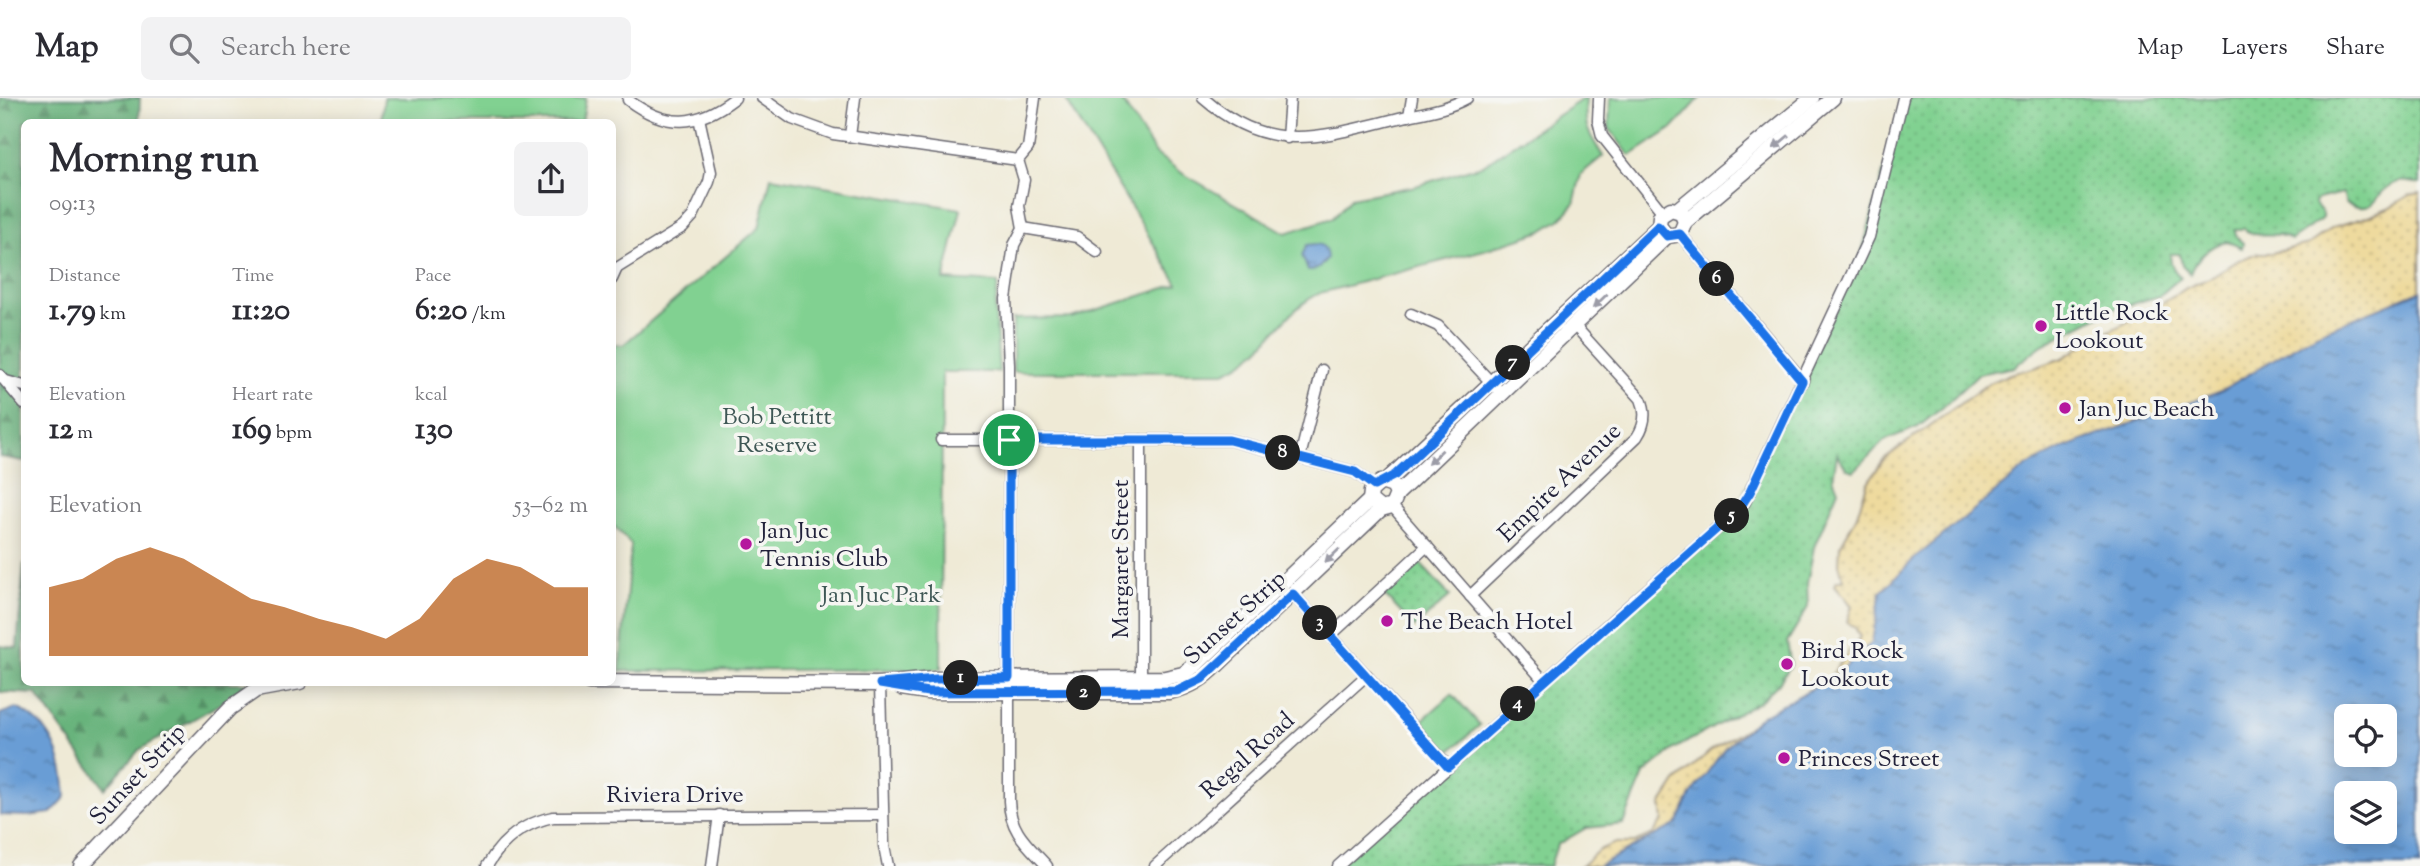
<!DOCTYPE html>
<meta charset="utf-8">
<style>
body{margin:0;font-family:"Sorts Mill Goudy",serif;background:#f2f2f3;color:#2b2b33;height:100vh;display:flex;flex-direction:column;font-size:26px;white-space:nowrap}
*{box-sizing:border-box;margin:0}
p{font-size:23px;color:#7c7c81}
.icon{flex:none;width:38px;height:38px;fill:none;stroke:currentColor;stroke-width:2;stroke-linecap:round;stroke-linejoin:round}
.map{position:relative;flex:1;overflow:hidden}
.sheet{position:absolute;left:21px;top:21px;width:595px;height:567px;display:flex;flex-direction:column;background:#fff;border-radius:10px;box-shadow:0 4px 18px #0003}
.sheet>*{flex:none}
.controls{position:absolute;left:2334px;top:606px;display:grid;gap:14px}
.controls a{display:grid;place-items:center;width:63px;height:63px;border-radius:10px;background:#fff;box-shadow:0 4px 18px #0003;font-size:35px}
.pin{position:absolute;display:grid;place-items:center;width:60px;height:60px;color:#fff;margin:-30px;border:4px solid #fff;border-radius:50%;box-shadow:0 2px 7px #0007}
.km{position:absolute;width:35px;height:35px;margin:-18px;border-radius:50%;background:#222;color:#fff;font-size:19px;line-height:35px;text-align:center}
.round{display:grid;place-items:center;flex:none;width:74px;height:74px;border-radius:10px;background:#f2f2f3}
.headline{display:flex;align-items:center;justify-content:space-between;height:119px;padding:0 28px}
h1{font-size:38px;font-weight:700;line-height:52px}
.metrics{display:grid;grid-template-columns:repeat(3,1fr);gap:10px;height:119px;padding:7px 28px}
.metrics div{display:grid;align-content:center}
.metrics b{font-size:30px;font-weight:700}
.metrics small{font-size:19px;font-weight:400}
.metrics p{font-size:19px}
.chart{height:196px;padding:14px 28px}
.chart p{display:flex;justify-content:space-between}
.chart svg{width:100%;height:126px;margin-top:7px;fill:#b45309;opacity:.7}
header{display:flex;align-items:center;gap:42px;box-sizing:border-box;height:98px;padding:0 35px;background:#fff;border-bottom:2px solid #e1e1e2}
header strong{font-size:33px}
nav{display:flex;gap:38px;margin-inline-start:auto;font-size:24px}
.search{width:490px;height:63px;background:#f2f2f3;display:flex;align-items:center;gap:18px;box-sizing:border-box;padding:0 24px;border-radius:10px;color:#7c7c81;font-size:26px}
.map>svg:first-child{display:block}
.grass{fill:url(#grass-dots);stroke:#527a66;stroke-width:2}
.forest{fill:url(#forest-firs);stroke:#456a5b;stroke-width:2}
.sand{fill:url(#sand-dots);stroke:#887e6c;stroke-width:2}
.green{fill:#81d191;stroke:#527a66;stroke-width:2}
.water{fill:url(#water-ripples);stroke:#466088;stroke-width:2;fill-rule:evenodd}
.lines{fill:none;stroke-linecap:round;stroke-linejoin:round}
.minor-casing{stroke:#6a6871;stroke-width:13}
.tertiary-casing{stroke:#6a6871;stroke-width:17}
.minor{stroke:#fff;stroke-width:10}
.tertiary{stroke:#fff;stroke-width:14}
.oneway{fill:#9c9ca7}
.route-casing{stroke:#fff;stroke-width:14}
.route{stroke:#1a73e8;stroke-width:9}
.poi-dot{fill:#b5179e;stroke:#f6f6f2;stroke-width:2.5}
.labels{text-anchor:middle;stroke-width:7;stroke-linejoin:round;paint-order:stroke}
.poi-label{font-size:24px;fill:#22223b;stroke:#f6f6f2;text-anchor:start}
.park-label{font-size:24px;fill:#3e5755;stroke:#f6f6f2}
.street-label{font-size:24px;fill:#22223b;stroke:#f6f6f2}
</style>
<header>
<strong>Map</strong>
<div class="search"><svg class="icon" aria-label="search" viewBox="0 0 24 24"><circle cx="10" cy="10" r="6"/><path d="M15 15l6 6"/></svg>Search here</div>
<nav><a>Map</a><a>Layers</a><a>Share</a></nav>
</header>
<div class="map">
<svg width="2420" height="768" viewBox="0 0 2420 768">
<defs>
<pattern id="grass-dots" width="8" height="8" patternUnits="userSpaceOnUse" patternTransform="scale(1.75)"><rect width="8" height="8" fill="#81d191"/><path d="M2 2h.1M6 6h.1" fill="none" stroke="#6fb37e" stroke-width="1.8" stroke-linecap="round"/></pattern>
<pattern id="forest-firs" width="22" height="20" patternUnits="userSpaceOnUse" patternTransform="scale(1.75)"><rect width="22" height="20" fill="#68b37b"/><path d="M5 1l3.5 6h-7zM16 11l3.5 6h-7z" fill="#559166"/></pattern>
<pattern id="sand-dots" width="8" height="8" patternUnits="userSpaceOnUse" patternTransform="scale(1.75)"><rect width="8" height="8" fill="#eeda9e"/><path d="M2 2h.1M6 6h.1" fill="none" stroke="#ccbb89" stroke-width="1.8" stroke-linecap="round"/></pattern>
<pattern id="water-ripples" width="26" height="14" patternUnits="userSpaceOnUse" patternTransform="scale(1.75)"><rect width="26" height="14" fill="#699dd5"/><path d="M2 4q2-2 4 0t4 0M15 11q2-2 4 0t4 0" fill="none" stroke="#5680ae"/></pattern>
</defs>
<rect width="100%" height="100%" fill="#f6f6f2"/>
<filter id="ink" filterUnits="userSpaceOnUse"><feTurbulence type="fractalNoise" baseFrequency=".0143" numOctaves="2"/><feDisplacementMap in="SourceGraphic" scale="14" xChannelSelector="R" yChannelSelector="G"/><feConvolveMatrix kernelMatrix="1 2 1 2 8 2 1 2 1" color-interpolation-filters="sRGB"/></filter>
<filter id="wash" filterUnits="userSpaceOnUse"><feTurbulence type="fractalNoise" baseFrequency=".00686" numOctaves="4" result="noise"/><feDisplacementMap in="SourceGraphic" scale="28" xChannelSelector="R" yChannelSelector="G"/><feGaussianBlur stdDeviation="1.57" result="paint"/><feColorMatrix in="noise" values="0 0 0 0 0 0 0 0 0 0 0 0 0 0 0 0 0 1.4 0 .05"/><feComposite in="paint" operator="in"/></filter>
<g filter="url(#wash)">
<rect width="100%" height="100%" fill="#efead6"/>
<g class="grass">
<path d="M1903 0H2420V85C2413 86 2405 82 2398 84 2373 91 2379 120 2346 105L2343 95 2318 101 2314 105 2321 113 2323 120 2291 142C2275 130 2255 143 2245 131H2235L2236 139 2243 145 2242 150 2226 143C2211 148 2194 161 2190 176L2182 168 2180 156H2170C2170 165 2174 174 2181 179L2159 198 2110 212 2042 247 2014 269 1978 276 1942 310 1918 329 1885 342 1854 373 1847 371 1837 356 1833 380 1838 392 1814 449 1807 485 1808 509 1787 544 1791 567 1778 586 1759 604 1674 651 1644 676 1623 726 1586 730 1557 747 1550 768H1338L1733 417 1860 161Z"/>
<path d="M1418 463 1450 498 1415 529 1383 496Z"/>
</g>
<g class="forest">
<path d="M0 0H140L139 24H24V363L0 359Z"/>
<path d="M24 465V584L257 585 139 652 105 691 36 596 0 594V548L17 550Z"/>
</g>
<path class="sand" d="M2420 95V193L2314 237 2219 294 2066 349 2027 368 1913 462 1881 494 1872 544 1654 768H1581L1599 752 1615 745H1635L1653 736 1663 722 1661 707 1676 684 1710 653 1830 579 1860 539 1855 529 1847 524 1852 508 1835 487 1837 482H1844L1839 466 1840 448 1856 420 1867 386 1884 361 1989 285 2010 276 2037 269 2063 260 2091 242 2154 211 2184 191 2212 179 2239 162 2258 155H2272L2309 146 2333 129 2363 120 2388 110 2410 97Z"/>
<g class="green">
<path d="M384 0H586L582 24H381Z"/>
<path d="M1065 0H1120L1156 56 1182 75 1286 135 1333 120 1351 100 1416 88 1483 67 1584 0H1586C1584 30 1587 33 1603 58L1581 76 1574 106 1561 121 1542 133 1484 152 1320 195C1280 214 1268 257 1224 274H1013V221L1071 220 1178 186Z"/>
<path d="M1610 0H1700L1674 29 1630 58 1609 30Z"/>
<path d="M771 79 961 111 944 182 998 185 995 211 999 274H942L941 571 620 573 631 446 613 427 612 246 623 247 759 130Z"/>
<path d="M1452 596 1480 627 1447 656 1419 625Z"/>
</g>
<g class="water">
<path d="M1315 146C1325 147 1326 151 1327 160 1322 167 1317 173 1308 173L1302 157 1307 147Z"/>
<path d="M2420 193V768H1598L1677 726 1691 697 1725 650 1762 618 1834 579 1872 544 1881 494 1913 462 2027 368 2066 349 2219 294 2314 237ZM2347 618H2385V656H2347ZM2347 695H2385V733H2347Z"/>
<path d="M16 610C53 626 64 660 66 699L51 715 27 718 0 717V616Z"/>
</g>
</g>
<g filter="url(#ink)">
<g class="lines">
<defs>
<g id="minor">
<path d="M762 0 792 21 833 36 1018 62"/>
<path d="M1035 0 1028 50 1018 62 1024 82 1019 108 1023 130 1014 147 1006 201 1009 267V703C1010 734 1028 747 1047 768"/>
<path d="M1203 0C1268 57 1319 40 1395 21 1419 15 1446 12 1467 0"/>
<path d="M1599 0 1598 22 1602 38 1663 115"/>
<path d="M628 2C667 31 697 29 735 0"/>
<path d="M1409 18 1412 0"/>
<path d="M850 38 855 0"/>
<path d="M1287 40 1290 0"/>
<path d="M1023 130 1077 139 1097 154"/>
<path d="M1680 136 1803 283"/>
<path d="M612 181 617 170 683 129 693 118 709 84 711 74 699 20"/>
<path d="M1411 216 1438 228 1502 296"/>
<path d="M0 277 24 306"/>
<path d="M6 283 24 288"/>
<path d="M941 342H1229L1355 374 1374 388"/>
<path d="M1300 359 1322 272"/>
<path d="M1392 408 1544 583"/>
<path d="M1293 496 1449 669"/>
<path d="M1470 498 1637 339C1645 327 1647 315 1641 301L1574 227"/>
<path d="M1331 537 1427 448"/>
<path d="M1141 581V342"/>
<path d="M880 586 884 748 888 768"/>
<path d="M487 768C502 742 524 725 553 719L883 717"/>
<path d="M712 768 719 717"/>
<path d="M1155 768 1367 577"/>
<path d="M1338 768 1615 520 1733 417 1745 404 1869 139 1903 0"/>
</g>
<g id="tertiary">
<path d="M1677 112 1812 0"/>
<path d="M1685 124 1681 114 1671 111 1660 118 1659 128 1667 138 1680 136 1685 124 1833 0"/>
<path d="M1385 384 1659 128"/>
<path d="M1397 396 1393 388 1381 384 1371 393 1370 402 1381 411 1392 408 1397 396 1667 138"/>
<path d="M589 584 880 586 936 581 1165 580 1183 576 1198 565 1370 402"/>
<path d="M902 590 928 594H1168C1186 591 1199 584 1212 572L1381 411"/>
<path d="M81 768 230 610 256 592 300 584"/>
</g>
</defs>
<use href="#minor" class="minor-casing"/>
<use href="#tertiary" class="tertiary-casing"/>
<use href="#minor" class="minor"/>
<use href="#tertiary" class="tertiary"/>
</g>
<defs><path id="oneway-solid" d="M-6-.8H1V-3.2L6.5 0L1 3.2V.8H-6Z" transform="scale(1.75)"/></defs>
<g class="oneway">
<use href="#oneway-solid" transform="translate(1781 44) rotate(140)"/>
<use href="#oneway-solid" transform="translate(1600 203) rotate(136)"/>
<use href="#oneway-solid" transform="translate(1435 359) rotate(136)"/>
<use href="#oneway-solid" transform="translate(1332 458) rotate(136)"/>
</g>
</g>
<g class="lines" filter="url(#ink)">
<defs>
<path id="route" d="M1658 128 1667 138 1680 136 1802 283 1750 394 1739 411 1448 669 1293 496 1202 581 1177 593 928 594 880 586 936 581 1009 580V342H1229L1355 374 1374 388 1395 377Z"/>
</defs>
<use href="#route" class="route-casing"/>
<use href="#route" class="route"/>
</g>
<g class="poi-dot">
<circle cx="2041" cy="228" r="7"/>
<circle cx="2065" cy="310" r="7"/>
<circle cx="746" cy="446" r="7"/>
<circle cx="1387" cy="523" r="7"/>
<circle cx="1787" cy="566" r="7"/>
<circle cx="1784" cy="660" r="7"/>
</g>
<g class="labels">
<g class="poi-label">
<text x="2055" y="222">Little Rock<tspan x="2055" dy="28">Lookout</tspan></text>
<text x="2079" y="318">Jan Juc Beach</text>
<text x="760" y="440">Jan Juc<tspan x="760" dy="28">Tennis Club</tspan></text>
<text x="1401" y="531">The Beach Hotel</text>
<text x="1801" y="560">Bird Rock<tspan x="1801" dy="28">Lookout</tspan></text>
<text x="1798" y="668">Princes Street</text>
</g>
<g class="park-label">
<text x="777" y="326">Bob Pettitt<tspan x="777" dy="28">Reserve</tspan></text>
<text x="881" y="504">Jan Juc Park</text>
</g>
<g class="street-label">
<text transform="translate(1559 384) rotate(-44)" y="8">Empire Avenue</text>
<text transform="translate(1120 461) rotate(-90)" y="8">Margaret Street</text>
<text transform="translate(1234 519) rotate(-42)" y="8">Sunset Strip</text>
<text transform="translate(1247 657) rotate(-42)" y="8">Regal Road</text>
<text transform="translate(137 676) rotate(-47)" y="8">Sunset Strip</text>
<text x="675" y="704">Riviera Drive</text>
</g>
</g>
</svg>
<div class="controls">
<a><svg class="icon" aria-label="locate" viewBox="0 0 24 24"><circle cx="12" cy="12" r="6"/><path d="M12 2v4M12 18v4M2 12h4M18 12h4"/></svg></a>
<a><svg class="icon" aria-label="layers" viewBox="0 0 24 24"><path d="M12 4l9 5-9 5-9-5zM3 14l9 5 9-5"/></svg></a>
</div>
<div class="pin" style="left:1009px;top:342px;background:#1e9e55"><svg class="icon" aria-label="arrive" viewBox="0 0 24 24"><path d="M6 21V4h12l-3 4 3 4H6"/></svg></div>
<b class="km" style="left:961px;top:580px">1</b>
<b class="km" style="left:1084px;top:595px">2</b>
<b class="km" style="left:1320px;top:525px">3</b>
<b class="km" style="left:1518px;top:606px">4</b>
<b class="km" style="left:1732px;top:418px">5</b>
<b class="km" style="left:1717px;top:181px">6</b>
<b class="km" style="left:1513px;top:265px">7</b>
<b class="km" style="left:1283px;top:355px">8</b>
<section class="sheet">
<div class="headline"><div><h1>Morning run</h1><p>09:13</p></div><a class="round"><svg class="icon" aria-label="share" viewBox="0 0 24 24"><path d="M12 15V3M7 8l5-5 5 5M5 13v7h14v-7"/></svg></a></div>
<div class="metrics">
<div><p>Distance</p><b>1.79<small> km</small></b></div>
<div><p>Time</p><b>11:20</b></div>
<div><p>Pace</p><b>6:20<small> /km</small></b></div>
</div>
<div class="metrics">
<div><p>Elevation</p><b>12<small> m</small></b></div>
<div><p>Heart rate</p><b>169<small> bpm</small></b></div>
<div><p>kcal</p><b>130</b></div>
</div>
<div class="chart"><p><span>Elevation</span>53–62 m</p>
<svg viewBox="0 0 160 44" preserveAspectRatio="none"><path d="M0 44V20L10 17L20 10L30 6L40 10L50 17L60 24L70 27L80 31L90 34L100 38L110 31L120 17L130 10L140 13L150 20L160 20V44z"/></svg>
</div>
</section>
</div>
